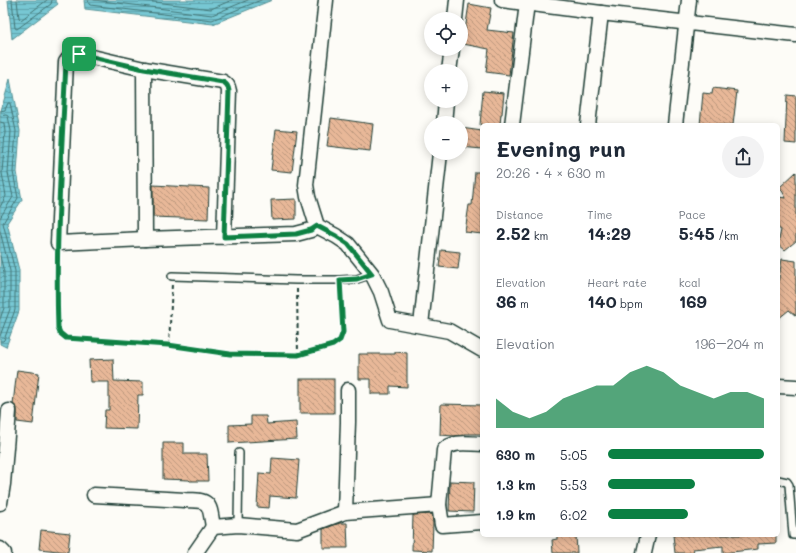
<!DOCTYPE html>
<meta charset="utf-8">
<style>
body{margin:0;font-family:Mali,sans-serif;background:#f2f2f3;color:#1f2937;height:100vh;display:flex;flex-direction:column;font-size:15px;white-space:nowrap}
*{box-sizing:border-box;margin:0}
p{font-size:13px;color:#747a83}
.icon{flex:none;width:22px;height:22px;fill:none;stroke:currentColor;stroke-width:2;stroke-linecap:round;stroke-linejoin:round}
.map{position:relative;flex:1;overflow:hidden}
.side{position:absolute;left:480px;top:123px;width:300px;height:414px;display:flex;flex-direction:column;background:#fff;border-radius:6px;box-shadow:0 2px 10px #0003}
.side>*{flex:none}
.controls{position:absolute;left:424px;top:12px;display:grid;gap:8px}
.controls a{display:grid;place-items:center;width:44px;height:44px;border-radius:50%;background:#fff;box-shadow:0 2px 10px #0003;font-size:20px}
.pin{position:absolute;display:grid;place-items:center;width:34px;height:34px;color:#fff;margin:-17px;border-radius:8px;box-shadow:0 2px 6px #0006}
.round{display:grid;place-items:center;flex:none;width:42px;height:42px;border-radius:21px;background:#f2f2f3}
.summary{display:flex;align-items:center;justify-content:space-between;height:68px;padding:0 16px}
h1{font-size:22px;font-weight:700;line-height:30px}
.stats{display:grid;grid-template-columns:repeat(3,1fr);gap:6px;height:68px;padding:4px 16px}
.stats div{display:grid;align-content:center}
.stats b{font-size:17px;font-weight:700}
.stats small{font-size:11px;font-weight:400}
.stats p{font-size:11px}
.chart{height:112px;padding:8px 16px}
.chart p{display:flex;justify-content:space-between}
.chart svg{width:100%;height:72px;margin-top:4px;fill:#0b8043;opacity:.7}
ul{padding:0 16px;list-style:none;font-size:13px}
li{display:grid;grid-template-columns:64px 48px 1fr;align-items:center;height:30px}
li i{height:10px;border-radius:5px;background:#0b8043}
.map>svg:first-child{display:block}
.water{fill:url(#water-rules);stroke:#549093}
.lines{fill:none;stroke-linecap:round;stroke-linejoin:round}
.shore{stroke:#427474;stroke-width:1}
.building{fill:url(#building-back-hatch);stroke:#1f3d34}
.service-casing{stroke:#1f3d34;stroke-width:10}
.minor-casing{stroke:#1f3d34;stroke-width:17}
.path{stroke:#1f3d34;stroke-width:2;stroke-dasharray:4 3;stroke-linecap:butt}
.service{stroke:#fdfcf7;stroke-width:7}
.minor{stroke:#fdfcf7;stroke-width:14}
.route-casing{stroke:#fff;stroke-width:8}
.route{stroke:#0b8043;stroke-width:5}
</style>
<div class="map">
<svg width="796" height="553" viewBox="0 0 796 553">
<defs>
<pattern id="water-rules" width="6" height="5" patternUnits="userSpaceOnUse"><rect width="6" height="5" fill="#77c7d3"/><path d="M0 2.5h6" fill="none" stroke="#61a3ac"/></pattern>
<pattern id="building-back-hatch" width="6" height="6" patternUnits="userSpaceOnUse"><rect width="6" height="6" fill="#e8b898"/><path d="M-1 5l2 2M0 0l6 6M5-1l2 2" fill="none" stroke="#bb977d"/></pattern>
</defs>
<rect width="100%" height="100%" fill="#fdfcf7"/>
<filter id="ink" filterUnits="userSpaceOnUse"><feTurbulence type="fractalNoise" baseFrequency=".025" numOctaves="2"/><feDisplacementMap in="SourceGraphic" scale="8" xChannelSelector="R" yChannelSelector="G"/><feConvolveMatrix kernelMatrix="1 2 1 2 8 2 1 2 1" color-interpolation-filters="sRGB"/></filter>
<g filter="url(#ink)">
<g class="water">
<path d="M8 0H55L58 4 12 39Z"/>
<path d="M84 0H272L213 24 85 9Z"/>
<path d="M10 79 20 131 17 172 22 200 7 223 19 270V311L6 347 0 344V114Z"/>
</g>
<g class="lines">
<g class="shore">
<path d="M12 0 15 28 17 29 51 4 52 0"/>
<path d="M17 0 19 18 21 20 47 0"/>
<path d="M88 0 89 4 90 5 212 20 261 0"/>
<path d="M94 0 212 15 248 0"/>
<path d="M139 0 211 9 232 0"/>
<path d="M0 111 5 110 8 103H10L16 131 13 172 18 198 3 223 15 271V310L4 340 3 341H0"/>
<path d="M0 116 6 115 8 116 11 131 8 173 13 197 0 218"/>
<path d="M0 122 4 123 5 132 2 173 6 196 0 207"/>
<path d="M0 231 10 271V309L0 336"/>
<path d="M0 256 4 272V308L0 319"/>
</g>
</g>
<g class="building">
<path d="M469 4 491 8 487 30 514 33 509 75 486 72 489 49 463 44Z"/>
<path d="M713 88 737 91 733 125H700L703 93 712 94Z"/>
<path d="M483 91 504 93 502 114H501L500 125H480Z"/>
<path d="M787 95 796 96V144L785 143Z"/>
<path d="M331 118 373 124 370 151 327 146Z"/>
<path d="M461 128 482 131V149L461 147Z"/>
<path d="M276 129 297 131 292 172 271 170Z"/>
<path d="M475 172H482V234L465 232 469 205H472Z"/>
<path d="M796 172V241L785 250 778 244 781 230 778 228V197L786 198 780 187Z"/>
<path d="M153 185 209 188 208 219 153 217Z"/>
<path d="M296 199V219L272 220 271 200Z"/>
<path d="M441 250 460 252 458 269 439 267Z"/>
<path d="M782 259 796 261V316L789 310 778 319V284Z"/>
<path d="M395 352 407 353V387L390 386V394H371V379H359V354H395Z"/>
<path d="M113 359 114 381 143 382V395H138L137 429 104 428 105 410H109V382H90L89 360Z"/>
<path d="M17 370 39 373 33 424 17 422V408L13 404Z"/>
<rect x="300" y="379" width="34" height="34"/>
<path d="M441 404 482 405V434H465V435L454 436 440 435Z"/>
<path d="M251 416H266L267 424 296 422 297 439 229 443V425L251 424Z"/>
<path d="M163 443H184V454H207L208 481H190L189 480 163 479Z"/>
<path d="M272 458 299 460 296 498 270 496 269 508 257 507 259 473 271 474Z"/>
<path d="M450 481 474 482 473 512 449 511Z"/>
<path d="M432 514 433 523 432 551 412 550 413 515Z"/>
<path d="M340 523H347L348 548H323V529Z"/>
<path d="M41 530 70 533 68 552 39 549Z"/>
<path d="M557 535H576L577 553H553L552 540 557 539Z"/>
<path d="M673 535H776V543L758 544V549L723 553V546L693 549 694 553H675Z"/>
</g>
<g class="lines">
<defs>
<g id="service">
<path d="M172 276 296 280H340L357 279 372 274"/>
<path d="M778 480 787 482 789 485 793 535H796"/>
<path d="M238 525 239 453"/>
</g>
<g id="minor">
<path d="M326 0 306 185 308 197 317 226 336 236 348 244 372 274 381 292 390 320 449 331 482 350"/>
<path d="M502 0 601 13 796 35"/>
<path d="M455 19 457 0"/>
<path d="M144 69 145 239"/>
<path d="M449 71 452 49"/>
<path d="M444 123 446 101"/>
<path d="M512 125 527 3"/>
<path d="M588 125 601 13"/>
<path d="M675 125 689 0"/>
<path d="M224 237 229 91C228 86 227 84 223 82L144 69 79 54C73 55 69 57 66 62L58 243 145 239 296 234 311 230 317 226"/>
<path d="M421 325 440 153"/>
<path d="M778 386 796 387"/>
<path d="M482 444C469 444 454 440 444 450L439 505 442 525 482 522"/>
<path d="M94 495 185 500C211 500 209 503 213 527"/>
<path d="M0 503 3 484 9 411"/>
<path d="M345 512 348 422V390"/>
<path d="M0 549 4 553"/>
<path d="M195 553 213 527 238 525 297 530 345 512 439 505"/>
<path d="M644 553 648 535"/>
</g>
</defs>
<use href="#service" class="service-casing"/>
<use href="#minor" class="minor-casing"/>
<g class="path">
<path d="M57 255V288L58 328 60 333 66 338 169 345 230 354 298 355 333 345 340 340 343 332 340 289"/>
<path d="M297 289 298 355"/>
<path d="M169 345 172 284"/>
</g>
<use href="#service" class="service"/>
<use href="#minor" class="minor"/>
</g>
</g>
<g class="lines" filter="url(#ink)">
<defs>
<path id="route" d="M79 54 144 69 223 82C227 84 228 86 229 91L224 237 296 234 311 230 317 226 336 236 348 244 372 274 357 279 340 280 343 332 340 340 333 345 298 355 230 354 168 345 66 338 60 333 58 328C55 239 62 151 66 62 69 57 73 55 79 54Z"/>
</defs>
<use href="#route" class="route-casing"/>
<use href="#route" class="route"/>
</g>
</svg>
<div class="controls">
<a><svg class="icon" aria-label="locate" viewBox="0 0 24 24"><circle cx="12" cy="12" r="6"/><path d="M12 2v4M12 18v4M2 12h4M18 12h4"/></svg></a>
<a>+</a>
<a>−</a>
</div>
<div class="pin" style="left:79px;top:54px;background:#1e9e55"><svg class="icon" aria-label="arrive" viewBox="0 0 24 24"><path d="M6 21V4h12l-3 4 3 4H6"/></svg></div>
<section class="side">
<div class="summary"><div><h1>Evening run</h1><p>20:26 · 4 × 630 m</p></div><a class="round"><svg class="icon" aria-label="share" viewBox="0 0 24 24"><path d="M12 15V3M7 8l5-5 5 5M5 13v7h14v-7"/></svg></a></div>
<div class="stats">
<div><p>Distance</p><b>2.52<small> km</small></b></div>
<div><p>Time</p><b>14:29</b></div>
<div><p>Pace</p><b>5:45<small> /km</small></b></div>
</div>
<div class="stats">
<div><p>Elevation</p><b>36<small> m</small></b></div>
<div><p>Heart rate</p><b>140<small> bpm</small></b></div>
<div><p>kcal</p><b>169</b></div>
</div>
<div class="chart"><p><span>Elevation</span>196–204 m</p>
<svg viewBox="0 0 160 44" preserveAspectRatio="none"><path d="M0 44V26L10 34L20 38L30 34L40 26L50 22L60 18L70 18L80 10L90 6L100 10L110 18L120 22L130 26L140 22L150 22L160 26V44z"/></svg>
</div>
<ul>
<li><b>630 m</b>5:05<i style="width:100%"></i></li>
<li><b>1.3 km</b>5:53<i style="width:56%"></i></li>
<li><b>1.9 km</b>6:02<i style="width:51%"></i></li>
</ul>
</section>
</div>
